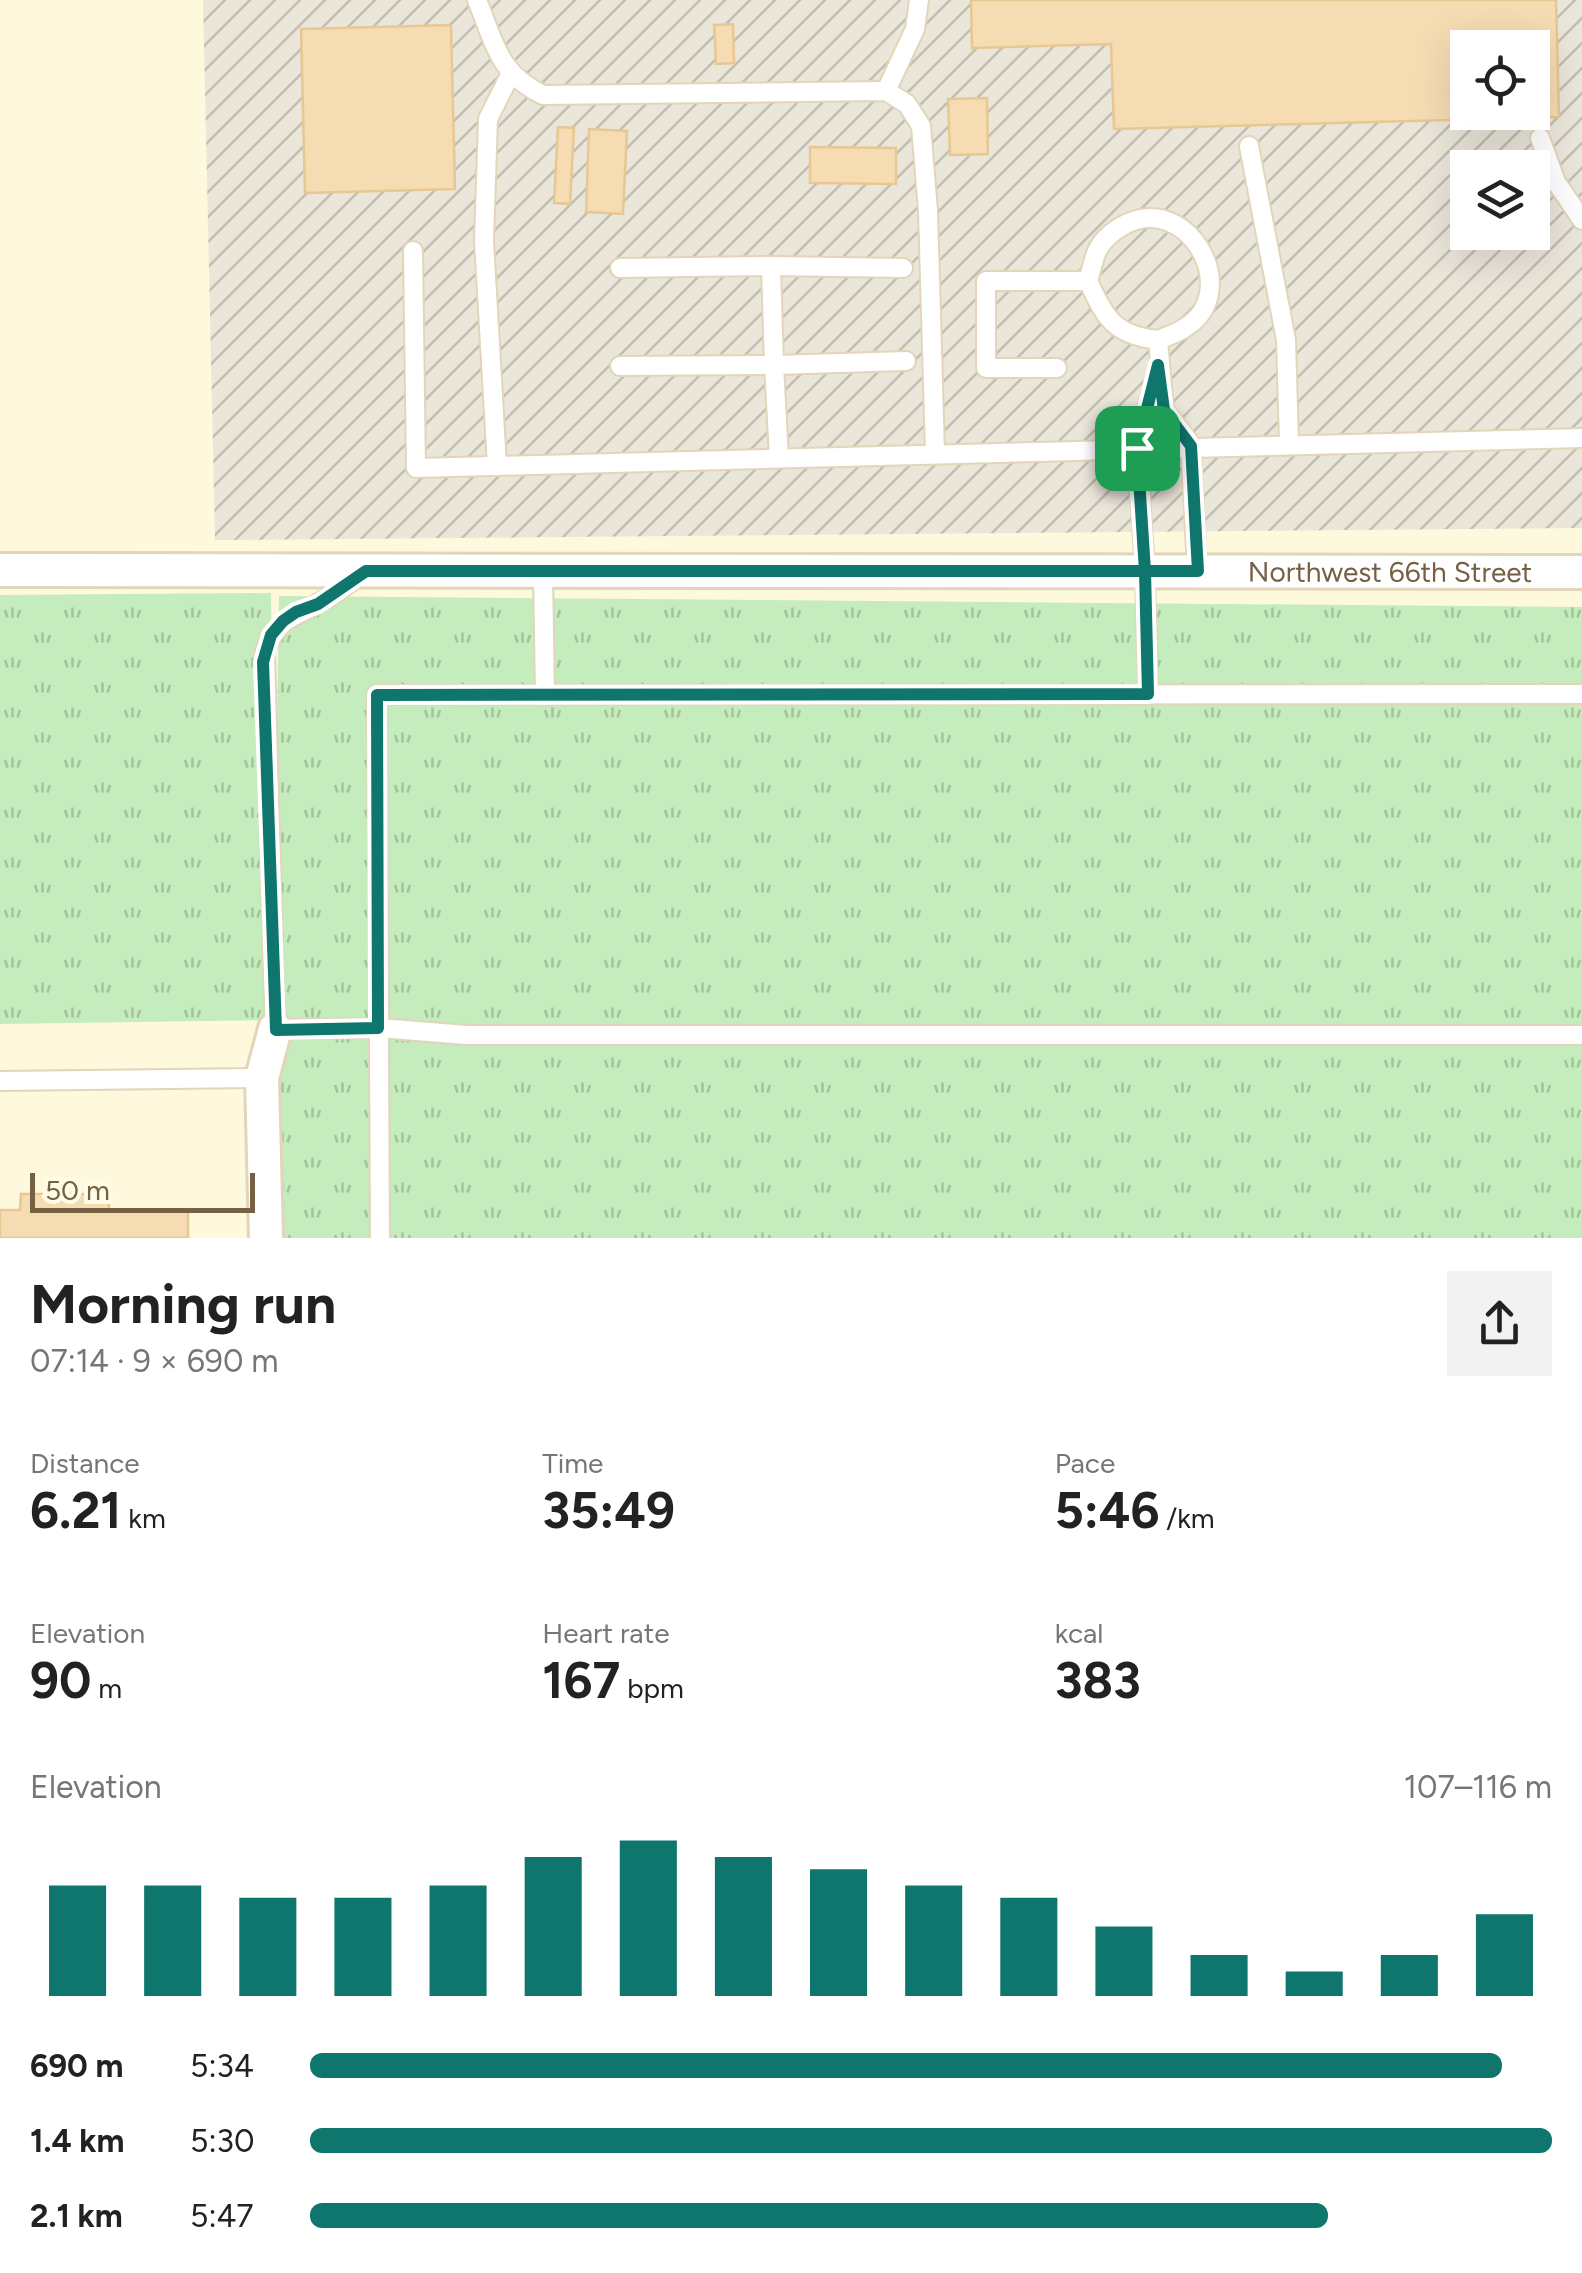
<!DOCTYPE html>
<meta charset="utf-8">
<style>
body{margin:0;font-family:Figtree,sans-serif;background:#f2f2f2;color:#222;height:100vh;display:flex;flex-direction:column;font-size:38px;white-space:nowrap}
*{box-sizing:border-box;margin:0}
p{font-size:32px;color:#767676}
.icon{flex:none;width:55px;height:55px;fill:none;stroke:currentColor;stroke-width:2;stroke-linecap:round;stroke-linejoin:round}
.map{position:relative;height:1238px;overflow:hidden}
.sheet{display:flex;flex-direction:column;background:#fff;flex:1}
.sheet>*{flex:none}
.controls{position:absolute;left:1450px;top:30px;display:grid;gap:20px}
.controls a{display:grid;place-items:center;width:100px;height:100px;border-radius:0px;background:#fff;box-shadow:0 10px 40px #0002;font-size:50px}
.scale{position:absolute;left:30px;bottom:25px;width:225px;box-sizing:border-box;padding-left:10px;border:5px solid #756044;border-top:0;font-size:28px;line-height:35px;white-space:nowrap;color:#756044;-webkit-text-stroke:8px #fffbe5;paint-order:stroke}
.pin{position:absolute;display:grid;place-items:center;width:85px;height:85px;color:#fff;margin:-42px;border-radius:20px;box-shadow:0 5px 15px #0006}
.round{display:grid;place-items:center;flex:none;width:105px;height:105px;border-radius:0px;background:#f2f2f2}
.head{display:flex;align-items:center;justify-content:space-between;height:170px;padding:0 30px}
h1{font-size:55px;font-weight:700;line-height:75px}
.figures{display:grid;grid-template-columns:repeat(3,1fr);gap:15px;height:170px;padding:10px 30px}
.figures div{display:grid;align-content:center}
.figures b{font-size:50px;font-weight:700}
.figures small{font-size:28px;font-weight:400}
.figures p{font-size:28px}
.chart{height:280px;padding:20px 30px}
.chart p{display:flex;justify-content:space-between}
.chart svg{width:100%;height:180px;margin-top:10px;stroke:#0f766e;stroke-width:6}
ul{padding:0 30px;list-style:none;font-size:32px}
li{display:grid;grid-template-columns:160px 120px 1fr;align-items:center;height:75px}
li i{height:25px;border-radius:12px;background:#0f766e}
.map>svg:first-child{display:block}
.industrial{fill:url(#industrial-furrows);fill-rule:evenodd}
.grass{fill:url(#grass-tufts)}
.building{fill:#f5dcb3;stroke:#e9c792;stroke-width:2.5;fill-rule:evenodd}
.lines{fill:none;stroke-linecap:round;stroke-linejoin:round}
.service-casing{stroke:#e2d5b9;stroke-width:22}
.minor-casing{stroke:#e2d5b9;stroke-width:38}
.service{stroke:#fff;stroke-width:18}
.minor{stroke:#fff;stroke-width:32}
.route-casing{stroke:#fff;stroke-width:20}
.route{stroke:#0f766e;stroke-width:12}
.labels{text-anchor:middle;stroke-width:8;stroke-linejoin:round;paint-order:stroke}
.street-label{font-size:28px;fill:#756044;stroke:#fffbe5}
</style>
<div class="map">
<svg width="1582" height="1238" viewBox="0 0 1582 1238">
<defs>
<pattern id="industrial-furrows" width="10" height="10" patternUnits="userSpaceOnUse" patternTransform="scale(2.5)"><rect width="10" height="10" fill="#ebe6da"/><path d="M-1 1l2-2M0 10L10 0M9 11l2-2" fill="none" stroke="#c3beb2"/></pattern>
<pattern id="grass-tufts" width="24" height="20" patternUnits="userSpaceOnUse" patternTransform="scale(2.5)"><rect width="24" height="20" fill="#c4ecbc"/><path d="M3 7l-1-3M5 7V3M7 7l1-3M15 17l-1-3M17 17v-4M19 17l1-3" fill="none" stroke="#a4c39a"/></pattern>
</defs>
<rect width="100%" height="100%" fill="#fef8dd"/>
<path class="industrial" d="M203 0H1582V528L215 540ZM1468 48H1532V112H1468ZM1468 168H1532V232H1468Z"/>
<path class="grass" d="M271 593 274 945 279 596 1582 607V1238H272L275 1020 0 1024V595Z"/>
<g class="building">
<path d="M971 0H1556L1559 117 1114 129 1111 44 972 48ZM1468 48H1532V112H1468Z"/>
<path d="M733 24 734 63 716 64 714 25Z"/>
<path d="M451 25 455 189 305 193 301 29Z"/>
<path d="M987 98 988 154 950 155 948 99Z"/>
<path d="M558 127 574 128 570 204 554 203Z"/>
<path d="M589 129 627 131 623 214 586 212Z"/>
<path d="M810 147 896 148V184L810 183Z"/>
<path d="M21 1194H109V1210L188 1211V1238H0V1210H20Z"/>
</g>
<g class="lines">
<defs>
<g id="service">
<path d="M477 0C495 44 498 73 543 95L886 91 907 104 921 126 928 211 935 453"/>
<path d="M886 91 915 29 919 0"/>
<path d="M1540 138 1556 182 1582 220"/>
<path d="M1249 146 1286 340 1289 443"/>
<path d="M413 251 416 468 1582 438"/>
<path d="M771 266 903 268"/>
<path d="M620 268 771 266 774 365 906 361"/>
<path d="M1088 281C1106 319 1114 335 1158 340"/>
<path d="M620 366 774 365 779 458"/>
<path d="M1057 368H986V281H1088C1091 272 1093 260 1097 251 1103 239 1113 231 1124 225 1188 191 1243 291 1186 327 1178 333 1167 336 1158 340L1164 410 1191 445 1197 571"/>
<path d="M497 466 484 241 488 119 511 73"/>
<path d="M543 572 545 696"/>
<path d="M362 574C349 583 336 593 322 601 294 619 279 615 265 651L275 1029 379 1028 467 1035H1582"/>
<path d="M1148 694 1145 571 1137 447 1155 380"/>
<path d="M0 1081 262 1078"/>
<path d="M380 1238 377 695 1582 694"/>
</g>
<g id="minor">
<path id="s1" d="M0 570 1582 572"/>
<path d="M266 1238 262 1078 275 1029"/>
</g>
</defs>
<use href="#service" class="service-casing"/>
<use href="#minor" class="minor-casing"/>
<use href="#service" class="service"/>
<use href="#minor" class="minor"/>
</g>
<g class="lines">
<defs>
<path id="route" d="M1137 448 1145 571 1148 694 377 695 378 1028 276 1030 263 662 271 635 283 621 296 612 318 604 366 571H1198L1191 446 1164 410 1158 365 1137 448"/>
</defs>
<use href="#route" class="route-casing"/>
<use href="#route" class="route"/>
</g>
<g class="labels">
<g class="street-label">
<text dy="10" stroke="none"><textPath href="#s1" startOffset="1390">Northwest 66th Street</textPath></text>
</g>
</g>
</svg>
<div class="controls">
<a><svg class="icon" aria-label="locate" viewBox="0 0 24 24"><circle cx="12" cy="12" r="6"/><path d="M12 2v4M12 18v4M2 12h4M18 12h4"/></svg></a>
<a><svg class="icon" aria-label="layers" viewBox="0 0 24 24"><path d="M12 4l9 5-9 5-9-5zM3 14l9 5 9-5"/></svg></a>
</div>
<div class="scale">50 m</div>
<div class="pin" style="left:1137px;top:448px;background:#1e9e55"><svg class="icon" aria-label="arrive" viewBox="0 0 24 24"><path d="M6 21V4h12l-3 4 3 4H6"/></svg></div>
</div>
<section class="sheet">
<div class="head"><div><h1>Morning run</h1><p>07:14 · 9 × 690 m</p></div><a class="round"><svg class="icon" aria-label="share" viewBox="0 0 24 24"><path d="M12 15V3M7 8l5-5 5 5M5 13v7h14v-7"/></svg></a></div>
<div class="figures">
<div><p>Distance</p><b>6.21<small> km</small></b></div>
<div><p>Time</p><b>35:49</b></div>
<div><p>Pace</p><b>5:46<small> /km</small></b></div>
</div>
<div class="figures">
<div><p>Elevation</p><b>90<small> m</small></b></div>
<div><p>Heart rate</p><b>167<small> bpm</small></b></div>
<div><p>kcal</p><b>383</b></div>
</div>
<div class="chart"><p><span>Elevation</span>107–116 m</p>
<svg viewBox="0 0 160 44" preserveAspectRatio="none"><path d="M5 44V17M15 44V17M25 44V20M35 44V20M45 44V17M55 44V10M65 44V6M75 44V10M85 44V13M95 44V17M105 44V20M115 44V27M125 44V34M135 44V38M145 44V34M155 44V24"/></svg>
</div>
<ul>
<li><b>690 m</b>5:34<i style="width:96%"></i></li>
<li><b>1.4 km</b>5:30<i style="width:100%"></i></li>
<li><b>2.1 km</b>5:47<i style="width:82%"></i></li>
</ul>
</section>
